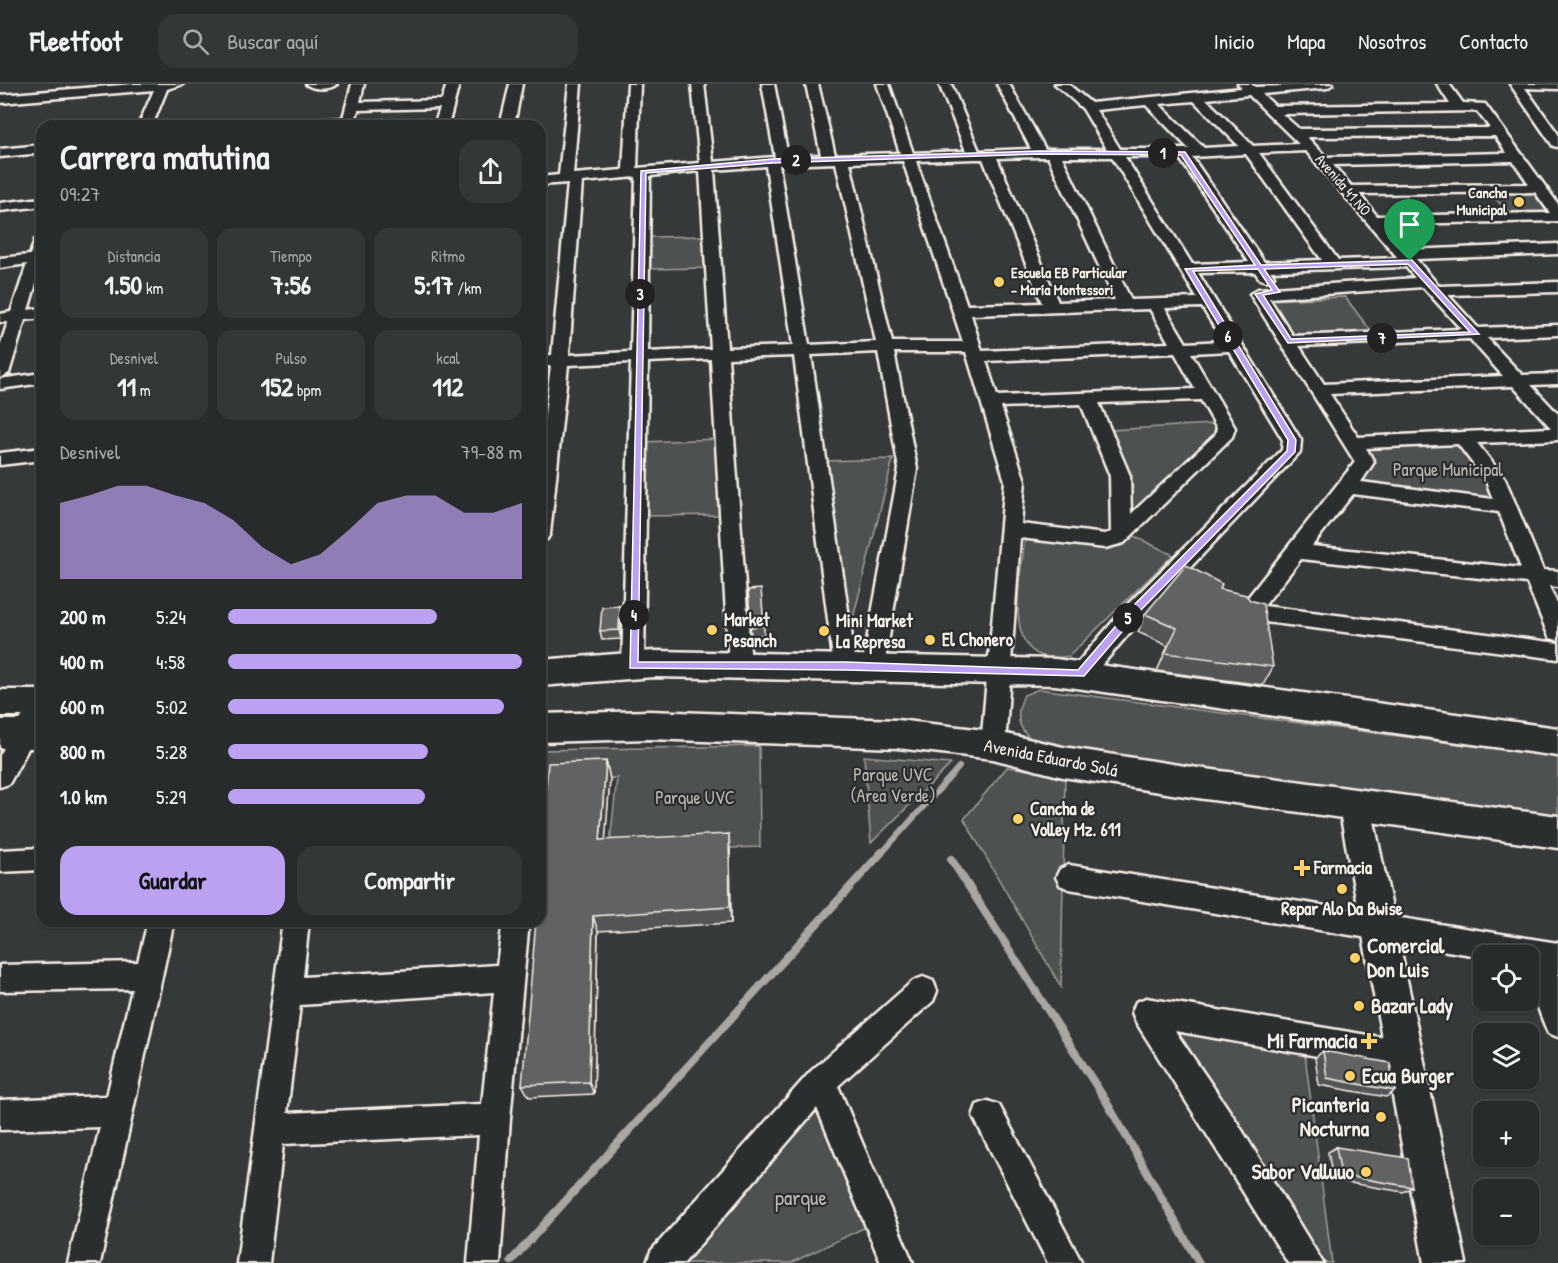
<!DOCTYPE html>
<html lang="es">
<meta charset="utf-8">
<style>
body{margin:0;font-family:"Patrick Hand",sans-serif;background:#343737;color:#f1f3f6;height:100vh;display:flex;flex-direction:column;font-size:22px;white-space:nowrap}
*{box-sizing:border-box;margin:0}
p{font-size:20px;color:#a5a7a9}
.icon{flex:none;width:33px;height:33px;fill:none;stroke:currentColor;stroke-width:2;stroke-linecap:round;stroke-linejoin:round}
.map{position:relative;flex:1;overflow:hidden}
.side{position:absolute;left:36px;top:36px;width:510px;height:807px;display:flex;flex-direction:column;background:#282b2b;border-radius:18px;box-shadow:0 2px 4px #0004,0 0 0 2px #444747}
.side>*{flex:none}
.buttons{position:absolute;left:1473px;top:861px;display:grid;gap:12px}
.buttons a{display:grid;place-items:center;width:66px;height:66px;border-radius:12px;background:#282b2b;box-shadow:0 2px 4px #0004,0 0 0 2px #444747;font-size:30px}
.pin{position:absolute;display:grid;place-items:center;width:51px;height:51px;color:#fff;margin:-62px -26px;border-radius:50% 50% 50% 0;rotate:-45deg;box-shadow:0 0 6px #0007}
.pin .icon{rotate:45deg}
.km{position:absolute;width:30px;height:30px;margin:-15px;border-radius:50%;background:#222;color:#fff;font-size:16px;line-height:30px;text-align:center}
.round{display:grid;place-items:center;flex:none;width:63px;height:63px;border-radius:18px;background:#343737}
.summary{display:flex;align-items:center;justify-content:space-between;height:102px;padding:0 24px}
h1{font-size:33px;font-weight:800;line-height:45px}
.metrics{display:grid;grid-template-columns:repeat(3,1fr);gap:9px;height:102px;padding:6px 24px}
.metrics div{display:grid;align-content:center;border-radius:15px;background:#343737;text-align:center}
.metrics b{font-size:26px;font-weight:800}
.metrics small{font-size:16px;font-weight:400}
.metrics p{font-size:16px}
.chart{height:168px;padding:12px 24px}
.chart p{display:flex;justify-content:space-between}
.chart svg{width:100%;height:108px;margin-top:6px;fill:#bca0f2;opacity:.7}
.button{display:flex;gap:12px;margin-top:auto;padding:12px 24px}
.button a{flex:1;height:69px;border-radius:18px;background:#bca0f2;color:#111;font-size:24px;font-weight:800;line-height:69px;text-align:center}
.button a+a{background:#343737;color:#f1f3f6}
ul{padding:0 24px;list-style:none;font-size:20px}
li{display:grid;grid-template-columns:96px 72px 1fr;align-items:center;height:45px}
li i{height:15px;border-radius:8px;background:#bca0f2}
header{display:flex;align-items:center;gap:36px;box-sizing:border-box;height:84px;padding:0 30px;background:#282b2b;border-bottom:2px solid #444747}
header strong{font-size:28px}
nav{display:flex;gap:33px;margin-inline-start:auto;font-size:21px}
.search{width:420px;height:54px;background:#343737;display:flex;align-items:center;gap:15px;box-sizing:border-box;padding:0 21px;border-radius:18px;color:#a5a7a9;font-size:22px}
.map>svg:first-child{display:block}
.green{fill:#4e514f;stroke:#a1a19c;stroke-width:1.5}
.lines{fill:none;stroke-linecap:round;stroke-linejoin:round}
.stream-far1{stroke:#a8a7a1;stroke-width:6}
.stream{stroke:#a8a7a1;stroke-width:8}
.minor-casing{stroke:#f4f1e8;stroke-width:5}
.tertiary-casing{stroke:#f4f1e8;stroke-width:5}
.secondary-casing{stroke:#f4f1e8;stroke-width:5}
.minor{fill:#2a2d2e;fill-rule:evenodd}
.tertiary{fill:#2a2d2e;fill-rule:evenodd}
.secondary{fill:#2a2d2e;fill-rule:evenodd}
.wall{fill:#535554;stroke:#f4f1e8;stroke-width:1.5}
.shaded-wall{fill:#444545;stroke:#f4f1e8;stroke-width:1.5}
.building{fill:#616362;stroke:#f4f1e8;stroke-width:1.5}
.route{fill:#bca0f2;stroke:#fff;stroke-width:1.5;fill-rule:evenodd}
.poi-dot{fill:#ffd166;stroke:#2a2d2e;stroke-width:2}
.labels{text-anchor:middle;stroke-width:4.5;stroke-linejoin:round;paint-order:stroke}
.far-street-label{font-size:15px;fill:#f4f1e8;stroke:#2a2d2e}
.far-poi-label{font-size:15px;font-weight:bold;fill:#f4f1e8;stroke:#2a2d2e;text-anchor:end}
.park-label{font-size:18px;fill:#bab9b2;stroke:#2a2d2e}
.poi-label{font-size:18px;font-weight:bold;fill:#f4f1e8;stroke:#2a2d2e;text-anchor:start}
.street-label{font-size:18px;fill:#f4f1e8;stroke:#2a2d2e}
.near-poi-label{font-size:21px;font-weight:bold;fill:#f4f1e8;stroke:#2a2d2e;text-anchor:start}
.near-park-label{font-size:21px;fill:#bab9b2;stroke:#2a2d2e}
</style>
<header>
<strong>Fleetfoot</strong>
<div class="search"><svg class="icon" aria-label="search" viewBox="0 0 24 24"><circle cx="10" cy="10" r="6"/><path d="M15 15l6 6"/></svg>Buscar aquí</div>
<nav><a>Inicio</a><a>Mapa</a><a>Nosotros</a><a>Contacto</a></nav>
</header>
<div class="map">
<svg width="1558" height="1179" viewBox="0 0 1558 1179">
<rect width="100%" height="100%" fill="#363939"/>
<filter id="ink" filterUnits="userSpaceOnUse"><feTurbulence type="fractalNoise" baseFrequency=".0167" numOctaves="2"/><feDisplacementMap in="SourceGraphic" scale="12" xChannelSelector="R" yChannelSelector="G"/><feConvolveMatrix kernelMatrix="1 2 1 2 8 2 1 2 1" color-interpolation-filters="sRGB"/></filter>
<g filter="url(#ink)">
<g class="green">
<path d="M1530 107 1548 127 1510 128 1487 108Z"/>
<path d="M707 152 709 184 647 185 649 153Z"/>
<path d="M1345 213 1374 251 1293 254 1268 216Z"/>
<path d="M1212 340 1220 351 1129 436 1124 410 1133 403 1110 346Z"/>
<path d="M718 355 724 431 644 432V358Z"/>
<path d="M1461 359 1490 392 1499 417 1356 401 1362 363Z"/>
<path d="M893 375 849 550 824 377Z"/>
<path d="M1130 450 1173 471 1069 572C997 587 1021 494 1025 454L1108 464 1119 462Z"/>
<path d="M1039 605 1558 673V738L1045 666C1022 650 1011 638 1024 611Z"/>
<path d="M759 662 760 763 609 768 617 694 540 696V666Z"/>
<path d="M864 672 951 680 871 759Z"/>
<path d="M1007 683 1065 691 1061 903 964 735Z"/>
<path d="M1154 929 1303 956 1332 1179H1309Z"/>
<path d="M819 1014 870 1141 791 1179H672Z"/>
</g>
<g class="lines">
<path class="stream-far1" d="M881 770 959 683"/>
<g class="stream">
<path d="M951 775 1106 1017 1199 1179"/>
<path d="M511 1177 882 768"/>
</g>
<defs>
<g id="minor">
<path d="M133 0H183L167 5 152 42H138L154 6 0 19V11Z"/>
<path d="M306 0H337C330 6 313 6 306 0Z"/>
<path d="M352 0H364L360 18 442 16 447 0H459L448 42H434L440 24 358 26 355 37 349 41 291 42 298 38 343 34Z"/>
<path d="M510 0H522L514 42H500Z"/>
<path d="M569 0H581L573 90 623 86 628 0H640L637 84 700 79 692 0H704L713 78 775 73 762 0H774L788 72 821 71 806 0H818L835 71 900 69 877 0H889L913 69 966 67 939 0H951L979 67 1031 65 997 0H1009L1045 65H1107L1083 25 1055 0H1068L1091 19 1242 4 1238 0H1251L1255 3 1333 0 1327 4 1262 10 1275 22 1450 20 1437 0H1449L1463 19 1485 20 1558 120V137L1385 140 1408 166 1558 160V170L1416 175 1439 202 1558 198V208L1448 211 1478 244 1558 241V251L1487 254 1522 291 1558 290V300L1531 301 1558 330V356L1477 359 1505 395 1543 486 1558 487V503L1549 502 1558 522V556L1550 554 1547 548 1527 499 1301 475 1264 522 1558 559V575L1257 537 1241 532 1238 526 1355 378 1250 210 1258 205 1415 194 1406 183 1270 187 1274 192 1266 197 1260 195 1255 188 1198 189 1301 356 1300 368 1144 532 1089 596 1081 599 1073 596 1070 590 1073 584 1128 520 1282 366 1283 356 1229 267 1191 269 1235 344 1232 353 1124 459 1105 464 1020 454 1005 661 1001 668 993 671 985 668 981 661 1005 397 966 268H894L917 385 884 583 881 589 873 592 865 589 862 583 899 385 878 268 811 271 856 582 853 588 845 591 837 588 834 582 794 272 728 274 751 581 748 587 740 590 732 587 729 581 711 275 648 278 644 582 641 588 633 591 625 588 622 582 631 278 568 281 550 450 547 455 540 457V369L551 282H540V272L552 271 568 99 540 101V93L559 91ZM1249 11 1299 60 1253 62 1206 15ZM1194 17 1239 62 1204 64 1159 20ZM1146 21 1189 65H1120L1096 26ZM1477 27 1490 44 1299 45 1282 30ZM1495 52 1507 69 1326 73 1307 53ZM1306 67 1317 80 1398 174 1338 176 1259 69ZM1246 70 1322 176 1264 178 1192 73ZM1040 73H1048L1115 216 1058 218 997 74ZM1062 73H1112L1197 214 1131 216ZM1125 73H1179L1249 178 1192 180ZM974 75H983L1042 219 967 221 916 77ZM903 77 963 258H892L850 79ZM1513 77 1529 100 1351 102 1333 81ZM836 79 876 258 809 261 779 81ZM766 82 793 262 727 264 714 86ZM700 87 711 265 648 268 650 92ZM636 93 631 268 569 271 582 98ZM1535 108 1550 129 1377 132 1359 110ZM1423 203 1461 245 1293 252 1269 214ZM1202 223 1223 257 1186 259 1165 224ZM1150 225 1169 259 982 267 971 231ZM1470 255 1503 292 1324 300 1299 262ZM1175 269 1195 305 997 312 986 277ZM1513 302 1551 344 1358 353 1330 310ZM1201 316 1217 344 1215 351 1131 430 1130 392 1099 319ZM1081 320 1110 392 1111 448 1105 450 1021 440 1025 397 1001 323ZM1458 360 1486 397 1493 415 1361 398 1374 378 1366 364ZM1353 410 1499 428 1521 484 1312 462Z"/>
<path d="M1510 0H1558V5L1525 4 1558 50V63L1553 62Z"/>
<path d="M42 61V69L0 73V65Z"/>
<path d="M42 114V122L0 127V119Z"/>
<path d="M42 152V180L28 226 42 224V234L25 236 9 289 0 294V262L8 238H0V230L11 228 27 180 0 184V174L30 171 35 156Z"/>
<path d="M42 289V299L0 305V295Z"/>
<path d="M42 364V376L0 381V369Z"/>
<path d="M42 609V639L9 700 0 703V671L34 612Z"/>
<path d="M42 764V786L0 788V766Z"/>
<path d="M1069 781 1558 859V953L1548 949C1538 926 1528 897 1528 872L1484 873 1069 805 1060 801 1056 793 1060 785Z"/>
<path d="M148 837H174L100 1179H68L100 1043 0 1046V1016L107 1012 132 905 0 907V881L138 878Z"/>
<path d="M283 837H309L303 893 497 881 503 837H529L510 1035 500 1179H468L479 1051 283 1060 269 1179H237ZM494 908 482 1020 287 1029 300 921Z"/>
<path d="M923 893 933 897 937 907 933 917 838 1002 913 1179H881L817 1024 684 1179H647L651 1167 811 987 913 897Z"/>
<path d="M1146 914 1403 957 1413 962 1418 972 1413 982 1403 987 1175 947 1237 1038 1323 1179H1288L1136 938 1132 928 1136 918Z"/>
<path d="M988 1017 999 1021 1082 1179H1048L973 1032 977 1021Z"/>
</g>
<path id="tertiary" d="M1355 710 1366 713 1371 723 1466 1179H1424L1339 723 1344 713Z"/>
<g id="secondary">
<path d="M654 567 1055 575 1558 644V672L1055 601 654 593 540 602V576Z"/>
<rect x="0" y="606" width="42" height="26"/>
<path d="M649 627 897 636 993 647 1063 663 1198 684 1558 732V764L1198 714 1063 693 993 675 897 664 649 655 540 658V630Z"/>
<rect x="0" y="636" width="42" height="28"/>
</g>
</defs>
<use href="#minor" class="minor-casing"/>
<use href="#tertiary" class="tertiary-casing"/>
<use href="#secondary" class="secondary-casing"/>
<use href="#minor" class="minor"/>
<use href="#tertiary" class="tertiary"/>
<use href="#secondary" class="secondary"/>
</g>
<g class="wall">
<path d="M1220 505 1273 583 1263 601 1157 587 1168 562 1138 548 1145 530Z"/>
<path d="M748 515 764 542V551L751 552Z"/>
<path d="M620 522 621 532V555L602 556 600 547Z"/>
<path d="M606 677 610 695 605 756 730 766 731 839 598 847 594 1010 529 1013 522 1001Z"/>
<path d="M1323 967 1395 1007 1386 1013 1319 1001 1315 974Z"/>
<path d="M1336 1063 1412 1103 1403 1108 1333 1096 1328 1068Z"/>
</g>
<g class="shaded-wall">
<path d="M620 522 621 532V555L619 546Z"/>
<path d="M606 677 610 695 604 772 600 756Z"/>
<path d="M729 750 730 766 731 839 730 823Z"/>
<path d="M593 832 598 847 594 1010 589 998Z"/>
</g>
<g class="building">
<path d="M1186 481 1222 500 1220 505 1246 511 1250 516 1263 520 1273 583 1165 569 1177 544 1145 530Z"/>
<path d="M761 505 764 542 751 543 748 506Z"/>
<path d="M620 522 619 546 600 547 602 523Z"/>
<path d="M606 677 600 756 729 750 730 823 593 832 589 998 522 1001 536 837H540V782L548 679Z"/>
<path d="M1323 967 1390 979 1395 1007 1327 994Z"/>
<path d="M1336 1063 1408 1074 1412 1103 1341 1091Z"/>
</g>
</g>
<path class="route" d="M1040 67 1185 68 1261 181 1412 176 1479 250 1288 259 1255 210 1272 206 1258 185 1193 187 1296 356 1295 368 1139 528 1084 592 845 586 630 584 641 87 772 75ZM1040 70 1181 71 1255 181 1185 185 1288 356 1287 367 1132 523 1078 586 845 578H638L646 89 772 79ZM1408 180 1470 248 1291 255 1263 211 1280 208 1264 185Z"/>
<g class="poi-dot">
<circle cx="1519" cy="118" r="6"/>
<circle cx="999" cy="198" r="6"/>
<circle cx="712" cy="546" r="6"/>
<circle cx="824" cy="547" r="6"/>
<circle cx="930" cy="556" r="6"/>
<circle cx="1018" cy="735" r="6"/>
<path d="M1299 775h6v6h6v6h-6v6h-6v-6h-6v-6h6z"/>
<circle cx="1342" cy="805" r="6"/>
<circle cx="1355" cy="874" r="6"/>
<circle cx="1359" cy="922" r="6"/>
<path d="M1366 948h6v6h6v6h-6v6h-6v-6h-6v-6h6z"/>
<circle cx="1350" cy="992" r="6"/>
<circle cx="1381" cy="1033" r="6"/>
<circle cx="1366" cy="1088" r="6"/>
</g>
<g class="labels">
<g class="far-street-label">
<text transform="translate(1343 101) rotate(49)" y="5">Avenida 41 NO</text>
</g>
<g class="far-poi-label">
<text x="1507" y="114">Cancha<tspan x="1507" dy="17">Municipal</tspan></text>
<text x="1011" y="194" text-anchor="start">Escuela EB Particular<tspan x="1011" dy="17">- María Montessori</tspan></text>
</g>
<g class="park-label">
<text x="1448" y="392">Parque Municipal</text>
<text x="893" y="697">Parque UVC<tspan x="893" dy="21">(Area Verde)</tspan></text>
<text x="695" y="720">Parque UVC</text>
</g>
<g class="poi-label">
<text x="724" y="542">Market<tspan x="724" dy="21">Pesanch</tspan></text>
<text x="836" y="543">Mini Market<tspan x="836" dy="21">La Represa</tspan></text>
<text x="942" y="562">El Chonero</text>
<text x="1030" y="731">Cancha de<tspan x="1030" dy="21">Volley Mz. 611</tspan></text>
<text x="1314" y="790">Farmacia</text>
<text x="1342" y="831" text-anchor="middle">Repar Alo Da Bwise</text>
</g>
<g class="street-label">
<text transform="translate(1051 674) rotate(11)" y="6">Avenida Eduardo Solá</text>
</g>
<g class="near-poi-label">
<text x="1367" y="869">Comercial<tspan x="1367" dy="24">Don Luis</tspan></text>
<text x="1371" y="929">Bazar Lady</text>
<text x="1357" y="964" text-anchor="end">Mi Farmacia</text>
<text x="1362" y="999">Ecua Burger</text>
<text x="1369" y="1028" text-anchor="end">Picanteria<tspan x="1369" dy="24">Nocturna</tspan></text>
<text x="1354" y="1095" text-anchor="end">Sabor Valluuo</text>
</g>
<g class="near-park-label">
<text x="801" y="1121">parque</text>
</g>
</g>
</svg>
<div class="buttons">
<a><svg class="icon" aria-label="locate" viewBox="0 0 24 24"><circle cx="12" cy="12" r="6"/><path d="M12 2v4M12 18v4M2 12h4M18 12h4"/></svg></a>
<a><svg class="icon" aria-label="layers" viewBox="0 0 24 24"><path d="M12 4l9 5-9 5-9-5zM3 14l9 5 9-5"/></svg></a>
<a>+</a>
<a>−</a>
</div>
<div class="pin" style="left:1410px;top:177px;background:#1e9e55"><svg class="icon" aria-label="arrive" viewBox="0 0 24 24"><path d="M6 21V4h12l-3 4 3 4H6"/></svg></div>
<b class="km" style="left:1163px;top:69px">1</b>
<b class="km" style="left:796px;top:76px">2</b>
<b class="km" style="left:640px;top:210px">3</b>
<b class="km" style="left:634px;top:531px">4</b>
<b class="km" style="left:1128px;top:534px">5</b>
<b class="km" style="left:1228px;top:252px">6</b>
<b class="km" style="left:1382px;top:254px">7</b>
<section class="side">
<div class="summary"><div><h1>Carrera matutina</h1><p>09:27</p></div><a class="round"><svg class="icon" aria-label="share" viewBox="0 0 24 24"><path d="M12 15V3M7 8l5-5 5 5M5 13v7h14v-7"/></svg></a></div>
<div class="metrics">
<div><p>Distancia</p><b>1.50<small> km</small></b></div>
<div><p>Tiempo</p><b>7:56</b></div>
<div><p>Ritmo</p><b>5:17<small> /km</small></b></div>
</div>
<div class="metrics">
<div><p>Desnivel</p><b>11<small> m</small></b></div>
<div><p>Pulso</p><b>152<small> bpm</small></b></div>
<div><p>kcal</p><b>112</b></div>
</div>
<div class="chart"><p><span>Desnivel</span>79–88 m</p>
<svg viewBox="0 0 160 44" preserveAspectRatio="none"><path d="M0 44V13L10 10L20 6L30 6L40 10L50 13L60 20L70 31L80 38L90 34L100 24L110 13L120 10L130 10L140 17L150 17L160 13V44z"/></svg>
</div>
<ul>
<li><b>200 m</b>5:24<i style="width:71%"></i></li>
<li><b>400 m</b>4:58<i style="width:100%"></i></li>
<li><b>600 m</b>5:02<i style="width:94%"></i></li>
<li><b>800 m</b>5:28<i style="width:68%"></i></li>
<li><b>1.0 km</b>5:29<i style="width:67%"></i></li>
</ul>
<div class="button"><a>Guardar</a><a>Compartir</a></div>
</section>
</div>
